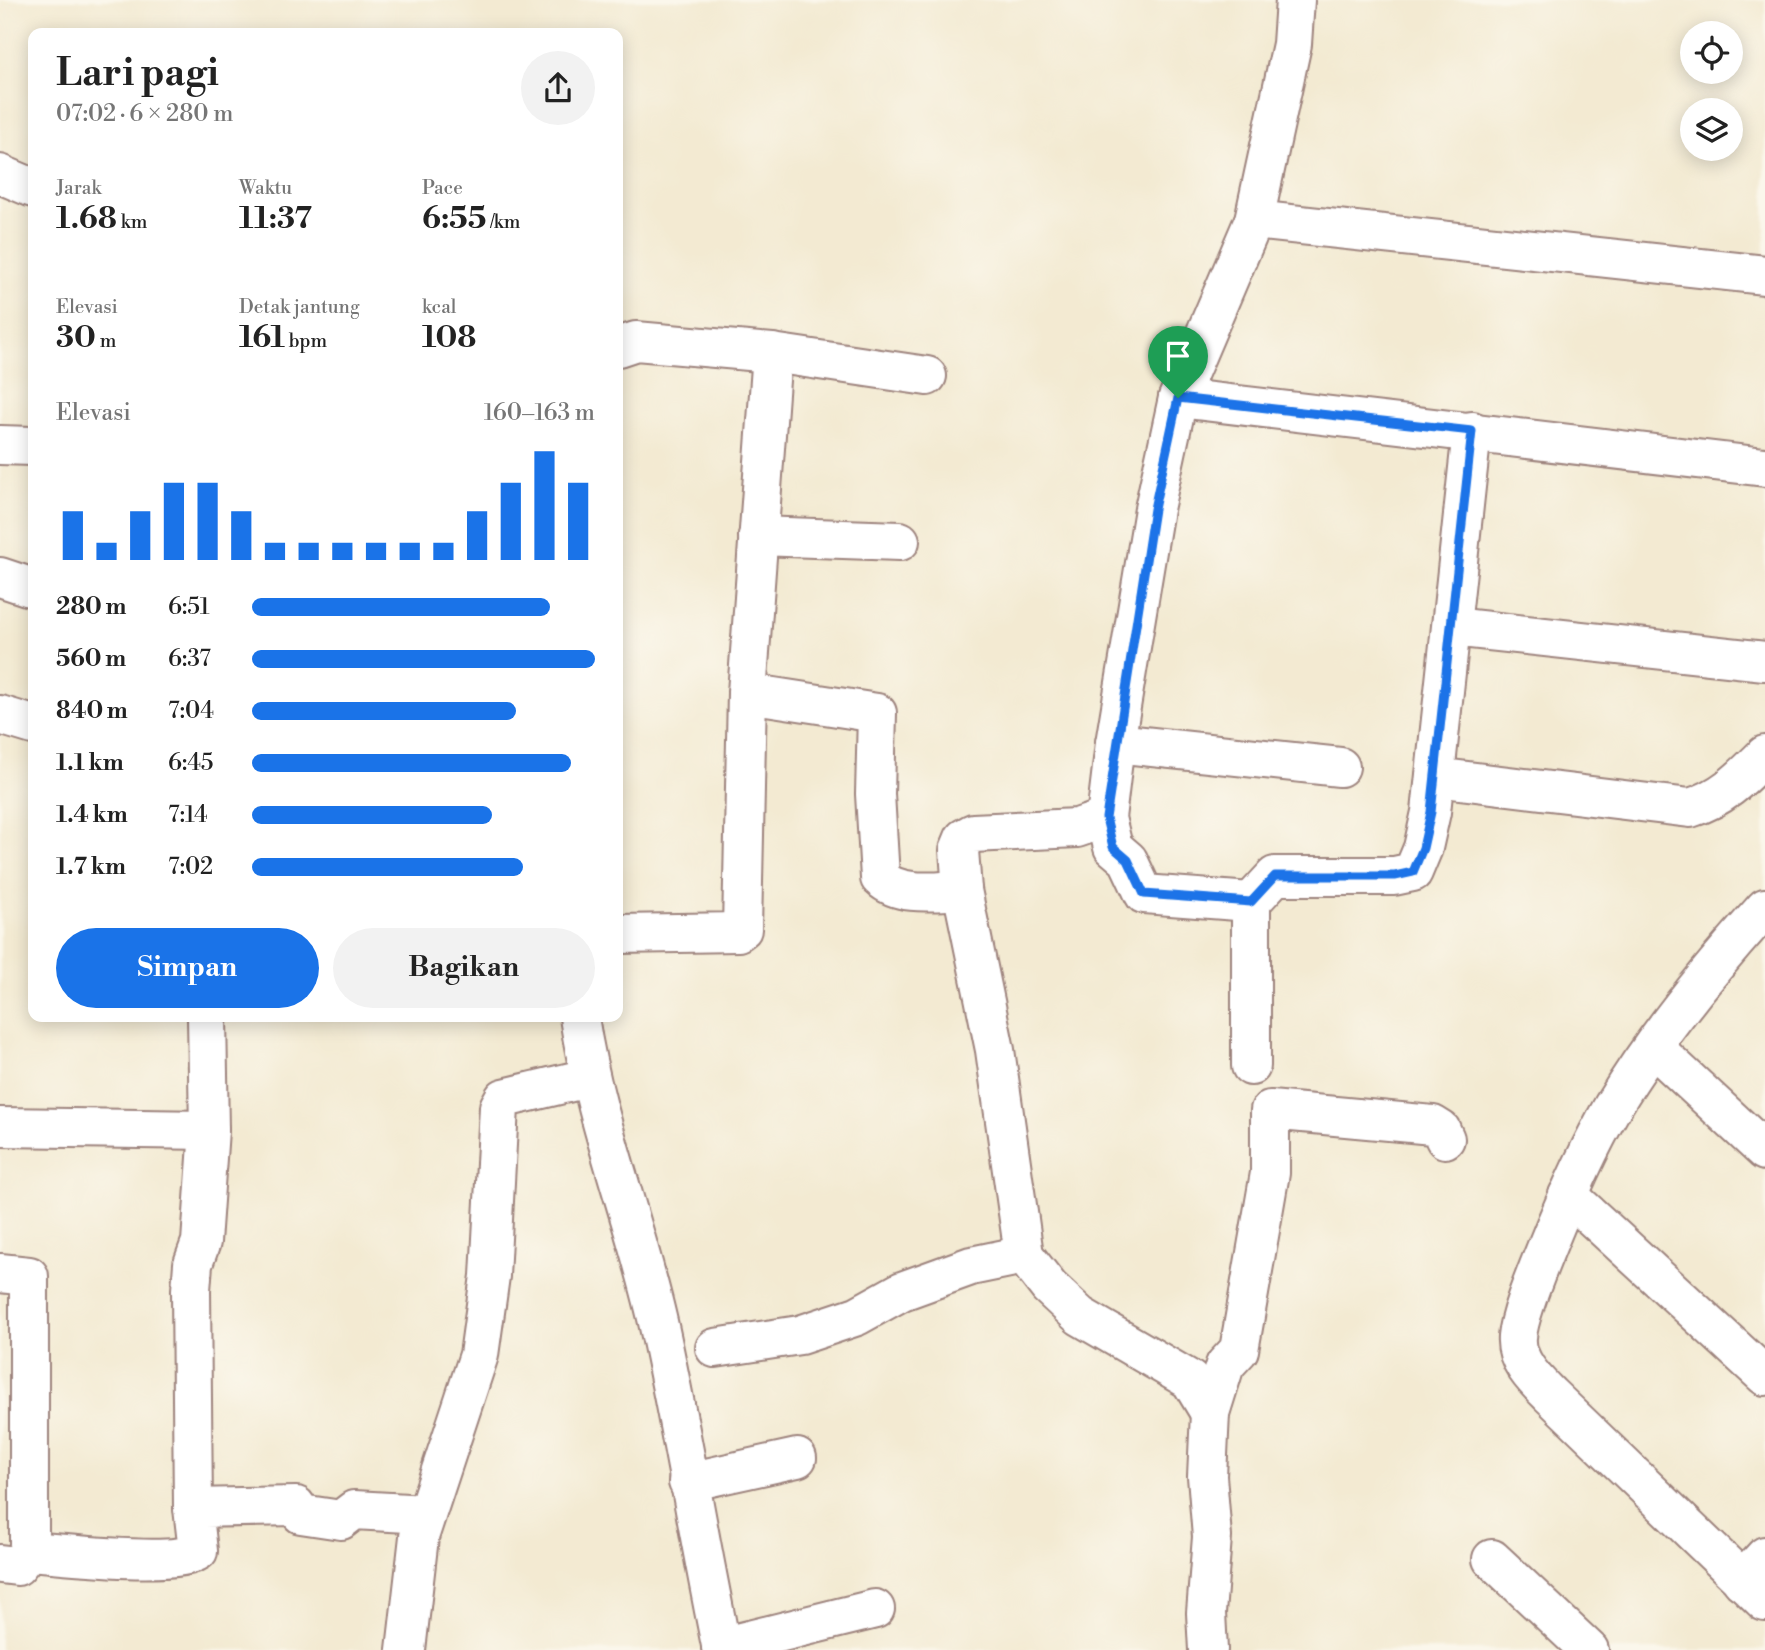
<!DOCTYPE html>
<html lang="id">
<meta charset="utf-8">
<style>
body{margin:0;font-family:"Libre Bodoni",serif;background:#f2f2f2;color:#222;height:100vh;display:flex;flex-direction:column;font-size:26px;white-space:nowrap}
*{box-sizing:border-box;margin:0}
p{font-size:23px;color:#767676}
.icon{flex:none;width:38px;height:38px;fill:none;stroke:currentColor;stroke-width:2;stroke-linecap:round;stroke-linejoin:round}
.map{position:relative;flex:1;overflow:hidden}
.sheet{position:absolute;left:28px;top:28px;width:595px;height:994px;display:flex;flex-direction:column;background:#fff;border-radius:14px;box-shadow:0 4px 18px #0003}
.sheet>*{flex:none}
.tools{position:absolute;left:1680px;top:21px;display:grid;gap:14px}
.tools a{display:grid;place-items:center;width:63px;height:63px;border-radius:50%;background:#fff;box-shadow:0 4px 18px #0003;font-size:35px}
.pin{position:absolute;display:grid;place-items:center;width:60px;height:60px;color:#fff;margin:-72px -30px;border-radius:50% 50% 50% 0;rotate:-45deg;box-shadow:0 0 7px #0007}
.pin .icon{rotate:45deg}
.round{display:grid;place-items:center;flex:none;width:74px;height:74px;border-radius:37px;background:#f2f2f2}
.head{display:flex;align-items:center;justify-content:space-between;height:119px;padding:0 28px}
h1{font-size:38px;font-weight:700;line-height:52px}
.figures{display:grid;grid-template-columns:repeat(3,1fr);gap:10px;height:119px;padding:7px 28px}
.figures div{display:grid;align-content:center}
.figures b{font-size:30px;font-weight:700}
.figures small{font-size:19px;font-weight:400}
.figures p{font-size:19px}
.chart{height:196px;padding:14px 28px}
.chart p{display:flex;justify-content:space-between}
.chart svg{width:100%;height:126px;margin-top:7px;stroke:#1a73e8;stroke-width:6}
.button{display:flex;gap:14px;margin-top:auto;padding:14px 28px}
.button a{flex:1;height:80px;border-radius:42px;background:#1a73e8;color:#fff;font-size:28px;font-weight:700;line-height:80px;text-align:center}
.button a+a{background:#f2f2f2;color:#222}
ul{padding:0 28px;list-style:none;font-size:23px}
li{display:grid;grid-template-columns:112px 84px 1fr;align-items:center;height:52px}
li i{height:18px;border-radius:9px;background:#1a73e8}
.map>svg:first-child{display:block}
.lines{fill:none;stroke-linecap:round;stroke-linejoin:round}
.minor-casing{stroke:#9e847e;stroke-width:42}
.minor{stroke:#fff;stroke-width:38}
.route-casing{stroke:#fff;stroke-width:14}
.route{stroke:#1a73e8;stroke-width:9}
</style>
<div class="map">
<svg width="1765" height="1650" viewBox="0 0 1765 1650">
<rect width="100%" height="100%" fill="#fbf7ec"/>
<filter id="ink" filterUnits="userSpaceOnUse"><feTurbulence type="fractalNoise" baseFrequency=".0143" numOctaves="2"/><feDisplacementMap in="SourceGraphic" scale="14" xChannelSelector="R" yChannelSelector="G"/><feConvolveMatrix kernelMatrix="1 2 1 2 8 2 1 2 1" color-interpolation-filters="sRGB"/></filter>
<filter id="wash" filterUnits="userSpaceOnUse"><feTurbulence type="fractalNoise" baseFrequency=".00686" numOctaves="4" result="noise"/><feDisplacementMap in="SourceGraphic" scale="28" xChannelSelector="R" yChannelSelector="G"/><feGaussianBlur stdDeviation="1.57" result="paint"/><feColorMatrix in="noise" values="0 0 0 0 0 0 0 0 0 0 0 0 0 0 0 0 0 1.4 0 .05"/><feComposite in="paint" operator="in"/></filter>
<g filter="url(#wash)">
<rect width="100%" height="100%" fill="#f3ead2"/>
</g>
<g filter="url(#ink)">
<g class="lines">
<defs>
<g id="minor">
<path d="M0 174 33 188"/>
<path d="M1254 220 1765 275"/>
<path d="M618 347 636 341 772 353 927 376"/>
<path d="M1178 398 1765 467"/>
<path d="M0 445 33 446"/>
<path d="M758 536 900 541"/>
<path d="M0 577 33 588"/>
<path d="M1452 627 1765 661"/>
<path d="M747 693 877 713 875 794 880 878C900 897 936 891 962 890"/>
<path d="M0 715 33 725"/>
<path d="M1115 743 1340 767"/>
<path d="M1435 777 1690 808C1723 798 1742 778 1765 755"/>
<path d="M1106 818 1077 828 973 833 964 838 959 850 962 890 995 1050 1024 1255 1049 1287 1080 1316 1190 1380 1210 1413"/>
<path d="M1251 902 1144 894 1128 860 1113 847 1106 818 1115 743 1154 509 1178 398 1254 220 1292 44 1295 0"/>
<path d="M1765 908C1710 969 1655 1036 1613 1106 1587 1151 1566 1199 1547 1246 1538 1269 1519 1313 1517 1337 1515 1361 1535 1380 1550 1395L1765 1602"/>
<path d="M618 934 738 932 742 929 747 693 772 353"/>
<path d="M579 1017C595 1124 637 1225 660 1331 683 1437 700 1544 722 1650"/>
<path d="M1653 1047 1765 1151"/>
<path d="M1251 1066V902L1275 876H1394L1413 872 1423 848 1431 812 1472 431"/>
<path d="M0 1127 209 1130"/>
<path d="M1568 1195 1765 1376"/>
<path d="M0 1273 29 1276V1551L17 1566 0 1564"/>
<path d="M715 1348 800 1335 857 1316 902 1291 971 1266 1024 1255"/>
<path d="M688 1482 797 1458"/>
<path d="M193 1508 191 1290 193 1264 201 1242 209 1130 207 1017"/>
<path d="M29 1551C61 1553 175 1567 198 1551L193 1508 296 1506 301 1514 341 1520 354 1510 426 1514"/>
<path d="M1492 1559 1589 1650"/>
<path d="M1742 1581 1765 1556"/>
<path d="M721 1647 875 1609"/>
<path d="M406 1650 419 1537 479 1355 490 1276 499 1107 504 1098 588 1078"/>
<path d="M1208 1650 1206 1613 1212 1537 1207 1476 1210 1413 1225 1365 1239 1350 1245 1316 1270 1173V1110L1433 1125 1441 1130 1445 1139"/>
</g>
</defs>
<use href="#minor" class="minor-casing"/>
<use href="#minor" class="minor"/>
</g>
</g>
<g class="lines" filter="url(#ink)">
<defs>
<path id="route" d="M1178 398 1472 431 1431 812 1423 848 1413 872 1395 876H1275L1251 902 1144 894 1128 860 1113 847 1106 818 1154 509Z"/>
</defs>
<use href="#route" class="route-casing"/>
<use href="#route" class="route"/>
</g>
</svg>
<div class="tools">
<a><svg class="icon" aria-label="locate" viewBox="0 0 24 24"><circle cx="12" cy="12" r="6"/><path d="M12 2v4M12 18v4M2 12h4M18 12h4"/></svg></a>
<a><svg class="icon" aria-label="layers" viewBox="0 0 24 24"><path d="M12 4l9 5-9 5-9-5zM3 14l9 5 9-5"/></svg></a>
</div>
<div class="pin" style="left:1178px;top:398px;background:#1e9e55"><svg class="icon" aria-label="arrive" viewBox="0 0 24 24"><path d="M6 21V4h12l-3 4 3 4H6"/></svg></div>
<section class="sheet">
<div class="head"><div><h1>Lari pagi</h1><p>07:02 · 6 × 280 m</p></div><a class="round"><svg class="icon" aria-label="share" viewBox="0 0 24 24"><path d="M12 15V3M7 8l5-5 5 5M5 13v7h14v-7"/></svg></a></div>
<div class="figures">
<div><p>Jarak</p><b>1.68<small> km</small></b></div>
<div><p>Waktu</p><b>11:37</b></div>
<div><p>Pace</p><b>6:55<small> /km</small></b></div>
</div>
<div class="figures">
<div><p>Elevasi</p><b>30<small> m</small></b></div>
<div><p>Detak jantung</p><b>161<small> bpm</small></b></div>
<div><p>kcal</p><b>108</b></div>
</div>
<div class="chart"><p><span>Elevasi</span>160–163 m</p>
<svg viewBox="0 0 160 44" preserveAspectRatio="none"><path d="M5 44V27M15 44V38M25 44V27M35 44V17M45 44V17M55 44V27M65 44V38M75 44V38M85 44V38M95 44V38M105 44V38M115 44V38M125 44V27M135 44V17M145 44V6M155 44V17"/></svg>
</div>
<ul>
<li><b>280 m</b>6:51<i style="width:87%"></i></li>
<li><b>560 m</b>6:37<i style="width:100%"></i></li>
<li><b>840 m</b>7:04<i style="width:77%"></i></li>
<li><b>1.1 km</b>6:45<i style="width:93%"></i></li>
<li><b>1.4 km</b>7:14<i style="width:70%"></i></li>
<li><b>1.7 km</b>7:02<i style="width:79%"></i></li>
</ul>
<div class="button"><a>Simpan</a><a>Bagikan</a></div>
</section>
</div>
